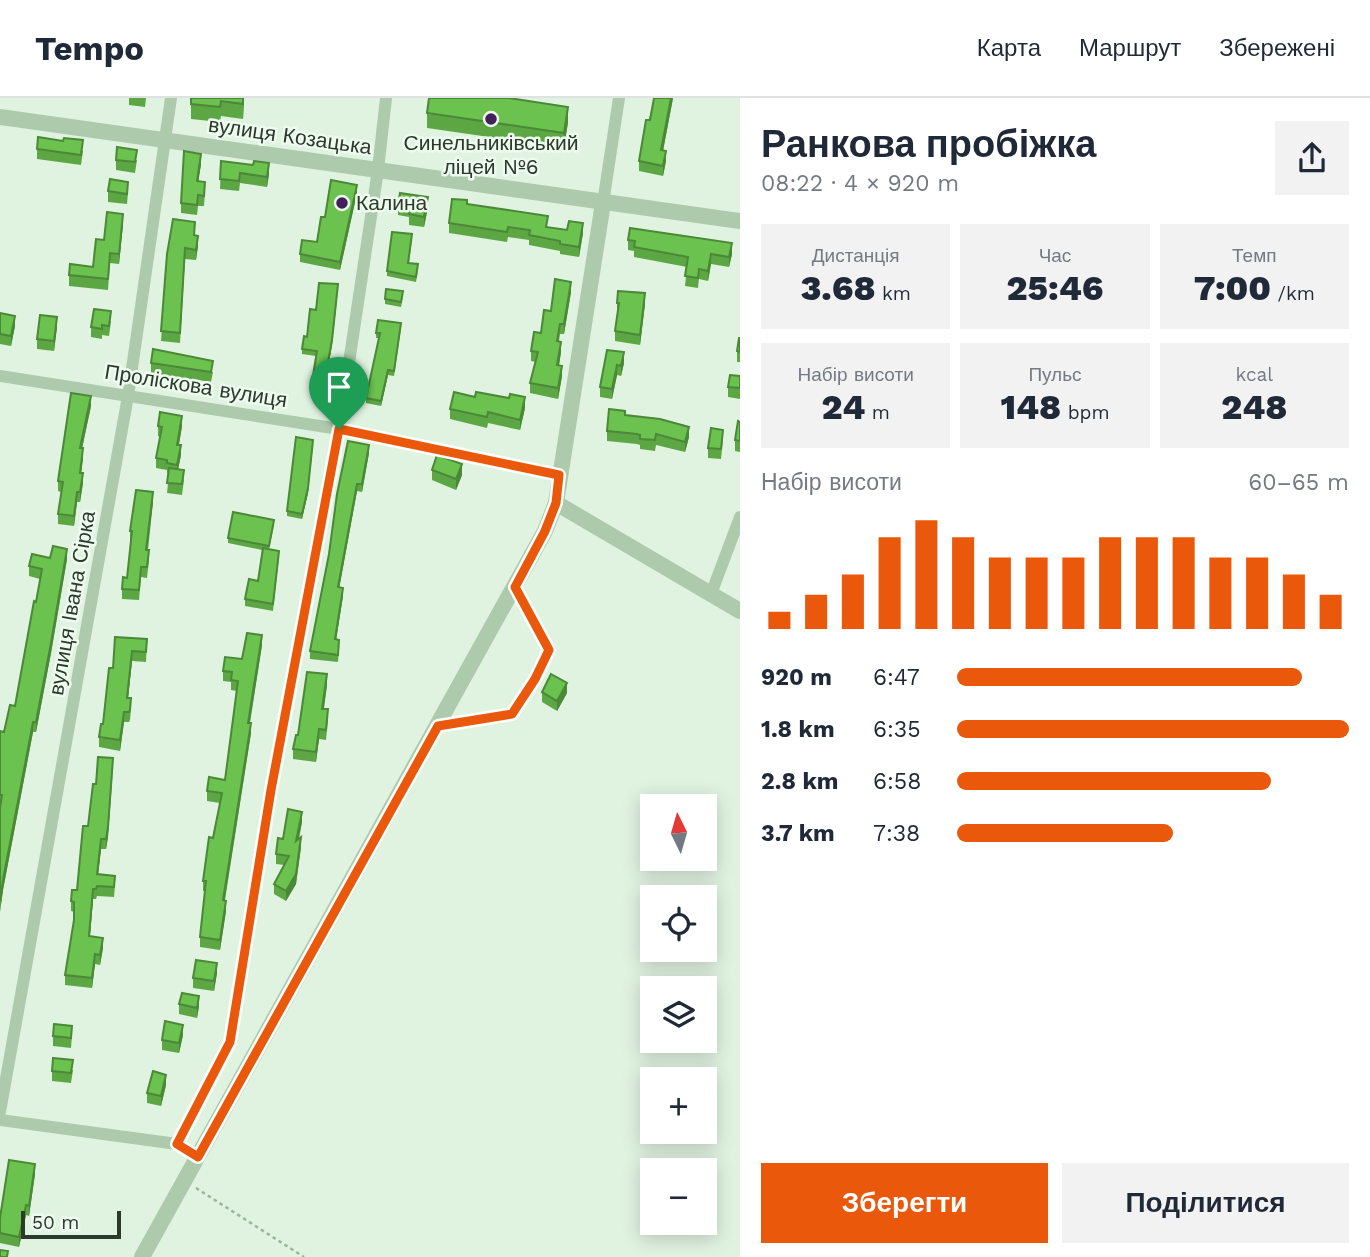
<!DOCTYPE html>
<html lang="uk">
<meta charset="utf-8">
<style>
body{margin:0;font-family:"Work Sans",sans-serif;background:#f2f2f3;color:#1f2937;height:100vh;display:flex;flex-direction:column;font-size:26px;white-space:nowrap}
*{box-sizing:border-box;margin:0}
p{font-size:23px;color:#747a83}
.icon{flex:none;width:38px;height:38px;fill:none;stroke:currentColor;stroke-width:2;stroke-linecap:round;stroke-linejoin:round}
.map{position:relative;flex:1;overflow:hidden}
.side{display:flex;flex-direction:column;background:#fff;width:630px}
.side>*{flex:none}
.needle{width:46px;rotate:355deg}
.fabs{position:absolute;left:640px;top:696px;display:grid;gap:14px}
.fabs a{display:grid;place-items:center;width:77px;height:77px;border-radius:0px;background:#fff;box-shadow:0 4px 18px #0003;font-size:35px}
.scale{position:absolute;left:21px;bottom:18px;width:100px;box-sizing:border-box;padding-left:7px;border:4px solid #2d392b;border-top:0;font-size:19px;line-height:24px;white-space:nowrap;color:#2d392b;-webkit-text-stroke:5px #edfaee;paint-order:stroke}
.pin{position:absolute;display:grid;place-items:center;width:60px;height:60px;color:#fff;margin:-72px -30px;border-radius:50% 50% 50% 0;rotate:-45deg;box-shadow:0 0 7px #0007}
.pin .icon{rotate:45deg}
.round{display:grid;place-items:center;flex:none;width:74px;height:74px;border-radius:0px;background:#f2f2f3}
.overview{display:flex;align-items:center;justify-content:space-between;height:119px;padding:0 21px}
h1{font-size:38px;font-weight:800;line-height:52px}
.metrics{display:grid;grid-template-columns:repeat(3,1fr);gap:10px;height:119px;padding:7px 21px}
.metrics div{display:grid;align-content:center;border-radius:0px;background:#f2f2f3;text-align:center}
.metrics b{font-size:35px;font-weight:800}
.metrics small{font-size:19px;font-weight:400}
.metrics p{font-size:19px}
.chart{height:196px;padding:14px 21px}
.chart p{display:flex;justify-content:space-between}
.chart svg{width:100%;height:126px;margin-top:7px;stroke:#ea580c;stroke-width:6}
.cta{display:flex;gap:14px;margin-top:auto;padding:14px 21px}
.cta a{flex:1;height:80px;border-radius:0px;background:#ea580c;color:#fff;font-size:28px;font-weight:800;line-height:80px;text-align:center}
.cta a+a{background:#f2f2f3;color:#1f2937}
ul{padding:0 21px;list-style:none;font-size:23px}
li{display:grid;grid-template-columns:112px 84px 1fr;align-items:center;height:52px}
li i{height:18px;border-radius:9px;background:#ea580c}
header{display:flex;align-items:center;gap:42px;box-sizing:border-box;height:98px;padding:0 35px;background:#fff;border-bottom:2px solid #e0e1e3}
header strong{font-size:33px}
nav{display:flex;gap:38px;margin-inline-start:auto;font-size:24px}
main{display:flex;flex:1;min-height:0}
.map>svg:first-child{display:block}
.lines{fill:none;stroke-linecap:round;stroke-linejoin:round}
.path{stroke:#98b796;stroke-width:2.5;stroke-dasharray:3.5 3.5;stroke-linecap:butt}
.service{stroke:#adcbac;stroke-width:6}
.minor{stroke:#adcbac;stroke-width:12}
.tertiary{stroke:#adcbac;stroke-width:16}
.wall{fill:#5ca744}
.shaded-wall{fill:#4b8837}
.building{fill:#6bc24f;stroke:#4b8837;stroke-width:2}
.route-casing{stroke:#fff;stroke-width:14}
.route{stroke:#ea580c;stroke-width:9}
.poi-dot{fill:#42215a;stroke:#edfaee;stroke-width:2.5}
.labels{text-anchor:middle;stroke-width:5;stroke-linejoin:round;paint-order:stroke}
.street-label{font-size:21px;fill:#2d392b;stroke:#edfaee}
.poi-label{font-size:21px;fill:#2d392b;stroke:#edfaee}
</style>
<header>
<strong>Tempo</strong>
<nav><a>Карта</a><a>Маршрут</a><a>Збережені</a></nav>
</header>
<main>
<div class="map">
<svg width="740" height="1159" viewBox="0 0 740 1159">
<rect width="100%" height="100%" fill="#e0f3e1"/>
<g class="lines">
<path class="path" d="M196 1090 304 1159"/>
<path class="service" d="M440 627 511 616 535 581 549 552 516 490"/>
<g class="minor">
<path d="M603 105 619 0"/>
<path d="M0 278 339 331 560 377"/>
<path d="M711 496 740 419"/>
<path d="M0 1014 128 298 171 0"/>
<path d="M0 1022 177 1046 198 1059"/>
<path d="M177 1046 230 944 271 692 339 331 378 72 386 0"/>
</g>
<g class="tertiary">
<path d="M0 19 740 123"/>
<path d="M556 405 740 513"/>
<path d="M142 1159 545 433 556 405 603 105"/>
</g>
</g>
<g class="wall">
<path d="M129 0H146L145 9 129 7Z"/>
<path d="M244 0 243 21 221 18 220 24 191 21V6Z"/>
<path d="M654 0H673L663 53 666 63 663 78 639 73V63Z"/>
<path d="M427 15 568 24 564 50 427 30Z"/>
<path d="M63 43 83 53 81 67 37 61V51Z"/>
<path d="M116 62H137L135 75 116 72Z"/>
<path d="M221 63 269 76 267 89 240 85 239 93 220 91Z"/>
<path d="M201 66 198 83 205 94 204 108H198L197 117 181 115V105Z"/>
<path d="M108 93 128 94 127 106 108 104Z"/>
<path d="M357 95 340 172 300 164V156L317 144 325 119Z"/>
<path d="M467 106 548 129 583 135 579 159 560 156V153L529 147V142L508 139 507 144 449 135V125Z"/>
<path d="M398 107 428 109 424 129 409 127V119L398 117Z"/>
<path d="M123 126 119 166 110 165 108 192 69 188V177L93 169 104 142Z"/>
<path d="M195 137 198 148 196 162 185 161 180 245 161 243 167 156Z"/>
<path d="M412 141 409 165 418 171 416 184 387 178V173Z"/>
<path d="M628 142 732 156 729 169 711 166 708 183 699 181 698 190 685 188 687 169 634 159V153L628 152Z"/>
<path d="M571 194 564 236H560L559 243 561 254 559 268 562 278 558 301 530 295V285L536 264 531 263V253L541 235 551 213Z"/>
<path d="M403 198 401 209 385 206V201Z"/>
<path d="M617 205 645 206 640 247 615 243V233L618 215H617Z"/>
<path d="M0 215 15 228 11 248 0 246Z"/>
<path d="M111 223 109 238 102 237V241L91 239V229Z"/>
<path d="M57 229 54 253 37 251V241Z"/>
<path d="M401 230 394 278 388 277 381 308 366 305V300L379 240H376V235Z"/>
<path d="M740 240V264H737V253Z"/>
<path d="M332 247 323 297 311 295 316 258 302 256V251Z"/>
<path d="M624 254V265L621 278 617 277 612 301 600 299V289Z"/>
<path d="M151 265 213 274 211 284 151 275Z"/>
<path d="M740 278V301L728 299V289Z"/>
<path d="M91 308 82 350 83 360 81 375 83 385 80 404H77L74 428 58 426V416L61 394 58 393V383Z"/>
<path d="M525 310 520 332 488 325 487 330 450 321V311Z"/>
<path d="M625 317 689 339 685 354 656 347 655 353 640 351V347L637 346 607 343V333Z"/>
<path d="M740 324V354L735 353V342Z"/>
<path d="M158 328H182L179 347 181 357 178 371 184 382 182 397 167 395 169 375H167V372L156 370V360L160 339 158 338Z"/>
<path d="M723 342 721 361 708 360V350Z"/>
<path d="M313 347 308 395 302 421 287 418V413Z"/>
<path d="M369 355 362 394 357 393 339 490 343 498 336 542 339 549 338 564 310 561V553L329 456Z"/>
<path d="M432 372 462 377 456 392 432 382Z"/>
<path d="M153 404 148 452 149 462 147 480 141 479 139 502 122 501V491L127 480 131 444 130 443V433Z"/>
<path d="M274 427 269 451 279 459 273 513 245 508V501L258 483 262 452 228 445V440Z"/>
<path d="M50 460 67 461 51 555 36 634H33L3 792 0 814V633L4 634 15 608 40 481 29 478V468Z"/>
<path d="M115 539 147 541 146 564 132 563 128 600 131 611 130 622 129 624H124L120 653 99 649V639L103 626 113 570Z"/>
<path d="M262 547 250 625 251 635 225 802 226 813 220 852 200 849V839L205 793H203V783L220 705 207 703V693L225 682 237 593 231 592V584L223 583V573Z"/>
<path d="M327 587 324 611 328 621 326 642 319 641 316 664 293 661V651L298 637Z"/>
<path d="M542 594 567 595 557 613 542 604Z"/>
<path d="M113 670 108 739 106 751H101L98 777 115 788 114 799 97 798 96 801H93L90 838 103 850 100 867 95 866 92 890 65 887V877L74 822V814L71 813V803L77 792 88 728 96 686Z"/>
<path d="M302 724 299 741 301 749 296 786 286 803 274 796V786L284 767 276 766V756L283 741Z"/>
<path d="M217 875 214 893 193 890V880Z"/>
<path d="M179 906 199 908 197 920 179 916Z"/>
<path d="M183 937 179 955 162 952V942Z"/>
<path d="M53 938H72L71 950 53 948Z"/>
<path d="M73 972 71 985 52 983V973Z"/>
<path d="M166 987 161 1008 147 1005V995Z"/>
<path d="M35 1076 29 1118 26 1117 19 1149 0 1145V1120Z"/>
</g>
<g class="shaded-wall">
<path d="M243 0H244L243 21Z"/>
<path d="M671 0H673L661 63V52Z"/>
<path d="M568 9V24L564 50V35Z"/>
<path d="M666 53V63L663 78V68Z"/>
<path d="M201 56V66L197 93V83Z"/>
<path d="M269 65V76L267 89V79Z"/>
<path d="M357 87V95L340 172V164Z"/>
<path d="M428 99V109L424 129V119Z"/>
<path d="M123 116V126L119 166V156Z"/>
<path d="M583 125V135L579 159V149Z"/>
<path d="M198 138V148L196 162V152Z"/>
<path d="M732 145V156L729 169V159Z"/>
<path d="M711 156V166L708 183V173Z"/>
<path d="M571 184V194L564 236V226Z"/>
<path d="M338 192 332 247 323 297V292Z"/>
<path d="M645 195V206L640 247V237Z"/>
<path d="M15 218V228L11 248V238Z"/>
<path d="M57 219V229L54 253V243Z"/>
<path d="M561 244V254L557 278V267Z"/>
<path d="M624 254V265L621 278V268Z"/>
<path d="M617 267V277L612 301V291Z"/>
<path d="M562 268V278L558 301V290Z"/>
<path d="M388 272V277L381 308V303Z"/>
<path d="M91 298V308L80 360V350Z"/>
<path d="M525 299V310L520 332V322Z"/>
<path d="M182 318V328L177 357V347Z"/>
<path d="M689 329V339L685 354V344Z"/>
<path d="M313 342 308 395 302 421V416Z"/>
<path d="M181 347V357L177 377V367Z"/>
<path d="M369 347V355L362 394V386Z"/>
<path d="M83 350V360L80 385V375Z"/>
<path d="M462 366V377L456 392V381Z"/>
<path d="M83 375V385L80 404V394Z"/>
<path d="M357 386V393L338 497V489Z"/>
<path d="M77 394V404L74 428V418Z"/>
<path d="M153 394V404L146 462V452Z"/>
<path d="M67 451V461L51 555 36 634V624Z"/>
<path d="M343 490V498L335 549V541Z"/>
<path d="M262 537V547L248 635V625Z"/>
<path d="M132 553V563L127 610V600Z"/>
<path d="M327 576V587L322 621V611Z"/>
<path d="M567 585V595L557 613V603Z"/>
<path d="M124 614V624L120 653V642Z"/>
<path d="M33 624V634L3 792 0 814 3 782Z"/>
<path d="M251 625V635L223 812V802Z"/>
<path d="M319 631V641L316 664V654Z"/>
<path d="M113 660 108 739 106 751V741Z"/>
<path d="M302 714V724L296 753V743Z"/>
<path d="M301 739V749L296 786 286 803V793Z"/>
<path d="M101 741V751L97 787V776Z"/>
<path d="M93 791V801L89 848V838Z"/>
<path d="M226 803V813L220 852V842Z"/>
<path d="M103 840V850L100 867V857Z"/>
<path d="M95 856V866L92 890V880Z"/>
<path d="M217 865V875L214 893V883Z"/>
<path d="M199 898V908L197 920V910Z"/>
<path d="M183 927V937L179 955V945Z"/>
<path d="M166 977V987L161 1008V998Z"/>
<path d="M35 1066V1076L29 1118V1108Z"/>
<path d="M26 1107V1117L19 1149V1139Z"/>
</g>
<g class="building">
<path d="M191 0H243V6L221 3 220 9 191 6Z"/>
<path d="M429 0H509L568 9 564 35 427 15Z"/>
<path d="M654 0H671L661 52 666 53 663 68 639 63 646 22H650Z"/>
<path d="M38 39 63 43 64 40 83 42 81 57 37 51Z"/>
<path d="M117 49 137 52 135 64 116 62Z"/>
<path d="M184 53 201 56 197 83 205 84 204 98 198 97 197 107 181 105Z"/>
<path d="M221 63 253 67 254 63 269 65 267 79 240 75 239 83 220 81Z"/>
<path d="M110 81 128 84 127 96 108 93Z"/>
<path d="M331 82 357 87 340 164 300 156 302 142 317 144 321 119H325Z"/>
<path d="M400 95 428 99 424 119 409 116 410 109 398 107Z"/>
<path d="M452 101 467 102V106L548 118 546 129 567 132 569 123 583 125 579 149 560 146V143L529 137 530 132 508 129 507 134 449 125Z"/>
<path d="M107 114 123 116 119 156 110 155 108 181 69 177 70 166 93 169 96 141 104 142Z"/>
<path d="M173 121 195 124 194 137 198 138 196 152 185 150 180 235 161 233 167 156Z"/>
<path d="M630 130 732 145 729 159 711 156 708 173 699 171 698 180 685 178 688 159 634 149 635 143 628 142Z"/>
<path d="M392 134 412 136 408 165 418 166 416 179 387 173Z"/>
<path d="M555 181 571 184 564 226H560L557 243 561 244 557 267 562 268 558 290 530 285 538 254 531 253 534 234 541 235 544 212 551 213Z"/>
<path d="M319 185 338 186 332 242 323 292 311 290 317 253 302 251 304 238 307 239 310 211 316 212Z"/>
<path d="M386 191 403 193 401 204 385 201Z"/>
<path d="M618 193 645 195 640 237 615 233 619 205H617Z"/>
<path d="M94 211 111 213 109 228 102 227V231L91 229Z"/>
<path d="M0 215 15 218 11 238 0 236Z"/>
<path d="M40 217 57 219 54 243 37 241Z"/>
<path d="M378 222 401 225 394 273 388 272 381 303 366 300 380 235H376Z"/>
<path d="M739 240H740V254L737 253Z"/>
<path d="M153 251 213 263 211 274 151 265Z"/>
<path d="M607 252 624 254 621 268 617 267 612 291 600 289Z"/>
<path d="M730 277 740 278V290L728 289Z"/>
<path d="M454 294 475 299 476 294 509 300 510 296 525 299 520 322 488 314 487 319 450 311Z"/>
<path d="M71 295 91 298 80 350H83L80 375H83L80 394H77L74 418 58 416 63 384 58 383Z"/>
<path d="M609 311 625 313V317L660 321 689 329 685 344 656 336 655 342 640 341V337L637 336 607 333Z"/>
<path d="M160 314 182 318 177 347H181L177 367 167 365V362L156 360 162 329 158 328Z"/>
<path d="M738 323 740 324V343L735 342Z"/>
<path d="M711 330 723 332 721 351 708 350Z"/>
<path d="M296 339 313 342 308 390 302 416 287 413Z"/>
<path d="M348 343 369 347 362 386H357L338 489 343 490 335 541 339 542 338 557 310 553 329 456 337 396Z"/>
<path d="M437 357 462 366 456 381 432 372Z"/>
<path d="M169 370 184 372 182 386 167 385Z"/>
<path d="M136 392 153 394 146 452H149L147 469H141L139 492 122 491 123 479 127 480 132 433H130Z"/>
<path d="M233 414 274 422 269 448 228 440Z"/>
<path d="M53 448 67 451 51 545 36 624H33L3 782 0 803V710L2 697H0V633L4 634 10 607 15 608 34 503 36 504 42 471 29 468 32 456 50 460Z"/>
<path d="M263 450 279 453 273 506 245 501 249 481 258 483Z"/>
<path d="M247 535 262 537 248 625H251L223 802 226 803 220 842 200 839 206 783H203L209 739 213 740 222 695 207 693 209 679 225 682 238 583 231 582 232 574 223 573 225 559 242 561Z"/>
<path d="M115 539 147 541 146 554 132 553 127 600H131L130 612 129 614H124L120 642 99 639 101 626H103L109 570H113Z"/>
<path d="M307 574 327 576 322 611H328L326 632 319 631 316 654 293 651 296 637H298Z"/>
<path d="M551 576 567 585 557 603 542 594Z"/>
<path d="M98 659 113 660 108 729 106 741H101L97 776 115 778 114 789 97 788 96 791H93L89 838 103 840 100 857 95 856 92 880 65 877 74 822V804L71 803 72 792H77L83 728H88L93 686H96Z"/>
<path d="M288 711 302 714 296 743 301 739 296 776 286 793 274 786 289 758 276 756 278 740 283 741Z"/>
<path d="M196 862 217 865 214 883 193 880Z"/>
<path d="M182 895 199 898 197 910 179 906Z"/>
<path d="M165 923 183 927 179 945 162 942Z"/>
<path d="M54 926 72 928 71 940 53 938Z"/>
<path d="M53 960 73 962 71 975 52 973Z"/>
<path d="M153 973 166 977 161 998 147 995Z"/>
<path d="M9 1062 35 1066 29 1108 26 1107 19 1139 0 1135V1120Z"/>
<path d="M0 1152 8 1153 7 1159H0Z"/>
</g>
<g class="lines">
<defs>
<path id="route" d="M339 331 559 377 556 405 545 433 515 489 549 552 535 581 512 616 438 628 198 1059 177 1046 230 944 271 692Z"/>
</defs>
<use href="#route" class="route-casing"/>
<use href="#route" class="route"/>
</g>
<g class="poi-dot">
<circle cx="491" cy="21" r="7"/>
<circle cx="342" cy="105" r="7"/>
</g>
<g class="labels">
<g class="street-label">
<text transform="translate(290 38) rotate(8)" y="7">вулиця Козацька</text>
<text transform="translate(196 288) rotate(9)" y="7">Проліскова вулиця</text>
<text transform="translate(72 505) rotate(-80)" y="7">вулиця Івана Сірка</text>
</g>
<g class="poi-label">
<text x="491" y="52">Синельниківський<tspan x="491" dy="24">ліцей №6</tspan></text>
<text x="356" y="112" text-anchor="start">Калина</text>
</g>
</g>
</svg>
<div class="fabs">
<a><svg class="needle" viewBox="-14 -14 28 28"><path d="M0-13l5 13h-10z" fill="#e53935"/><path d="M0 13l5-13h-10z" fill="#747a83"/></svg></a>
<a><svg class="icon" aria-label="locate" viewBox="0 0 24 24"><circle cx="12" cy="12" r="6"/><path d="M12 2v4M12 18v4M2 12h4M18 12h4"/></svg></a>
<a><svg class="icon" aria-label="layers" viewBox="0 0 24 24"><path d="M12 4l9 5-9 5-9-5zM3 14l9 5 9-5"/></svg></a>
<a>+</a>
<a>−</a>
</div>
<div class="scale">50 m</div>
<div class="pin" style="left:339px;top:331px;background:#1e9e55"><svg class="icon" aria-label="arrive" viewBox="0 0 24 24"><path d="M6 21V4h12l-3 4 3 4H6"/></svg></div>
</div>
<section class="side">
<div class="overview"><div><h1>Ранкова пробіжка</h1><p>08:22 · 4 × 920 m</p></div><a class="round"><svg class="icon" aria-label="share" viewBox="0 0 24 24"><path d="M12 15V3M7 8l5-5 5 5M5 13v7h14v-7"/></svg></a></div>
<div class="metrics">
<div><p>Дистанція</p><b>3.68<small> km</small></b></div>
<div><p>Час</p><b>25:46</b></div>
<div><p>Темп</p><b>7:00<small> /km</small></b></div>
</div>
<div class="metrics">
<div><p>Набір висоти</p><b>24<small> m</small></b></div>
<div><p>Пульс</p><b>148<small> bpm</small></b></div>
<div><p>kcal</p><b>248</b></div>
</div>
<div class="chart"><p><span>Набір висоти</span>60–65 m</p>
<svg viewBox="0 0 160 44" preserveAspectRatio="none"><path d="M5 44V38M15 44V32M25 44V25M35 44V12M45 44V6M55 44V12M65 44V19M75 44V19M85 44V19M95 44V12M105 44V12M115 44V12M125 44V19M135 44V19M145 44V25M155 44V32"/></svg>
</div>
<ul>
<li><b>920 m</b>6:47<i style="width:88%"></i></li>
<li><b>1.8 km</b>6:35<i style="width:100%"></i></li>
<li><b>2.8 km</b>6:58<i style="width:80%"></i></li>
<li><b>3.7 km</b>7:38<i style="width:55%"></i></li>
</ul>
<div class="cta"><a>Зберегти</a><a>Поділитися</a></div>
</section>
</main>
